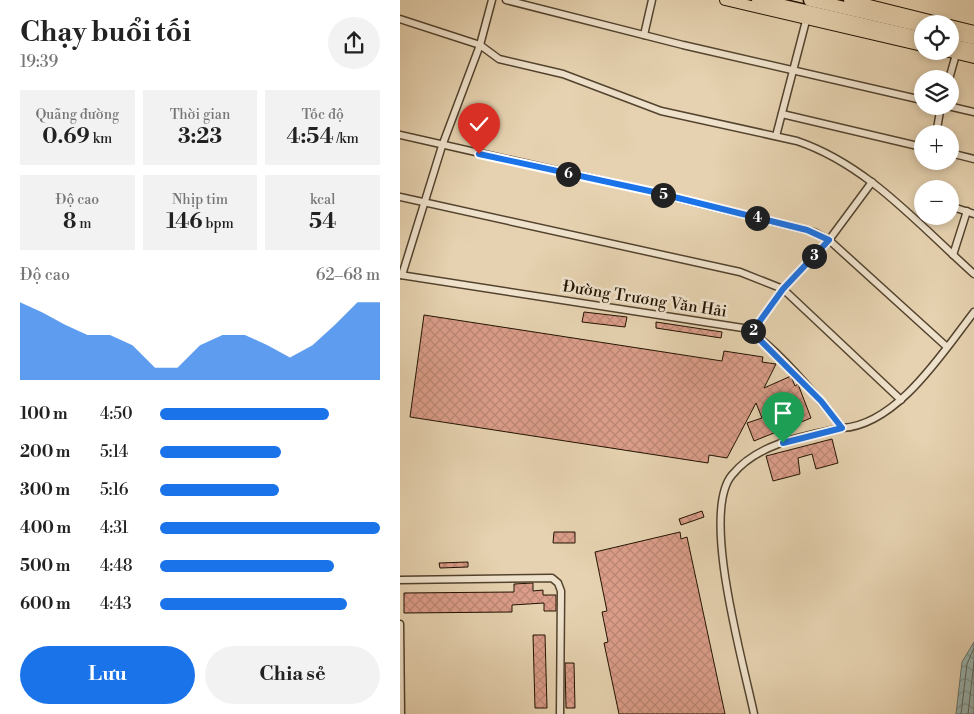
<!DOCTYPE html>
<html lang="vi">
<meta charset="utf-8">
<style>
body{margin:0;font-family:"Libre Bodoni",serif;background:#f2f2f2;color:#222;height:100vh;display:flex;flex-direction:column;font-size:19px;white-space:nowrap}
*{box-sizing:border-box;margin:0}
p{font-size:16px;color:#767676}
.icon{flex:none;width:28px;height:28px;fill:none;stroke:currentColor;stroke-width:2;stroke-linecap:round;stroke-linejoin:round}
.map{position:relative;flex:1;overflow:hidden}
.details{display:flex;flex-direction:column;background:#fff;width:400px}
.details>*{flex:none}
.fabs{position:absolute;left:514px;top:15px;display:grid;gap:10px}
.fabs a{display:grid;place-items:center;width:45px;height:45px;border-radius:50%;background:#fff;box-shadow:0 2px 8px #0003;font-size:25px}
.pin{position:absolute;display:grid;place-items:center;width:42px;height:42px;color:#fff;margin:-51px -21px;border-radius:50% 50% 50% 0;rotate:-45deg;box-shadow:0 0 5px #0007}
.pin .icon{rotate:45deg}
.km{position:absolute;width:25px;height:25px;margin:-12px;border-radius:50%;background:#222;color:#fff;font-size:14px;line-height:25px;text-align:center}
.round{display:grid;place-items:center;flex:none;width:52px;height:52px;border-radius:26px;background:#f2f2f2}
.head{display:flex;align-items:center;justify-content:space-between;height:85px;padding:0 20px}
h1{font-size:28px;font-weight:700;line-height:38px}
.figures{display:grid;grid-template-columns:repeat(3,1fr);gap:8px;height:85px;padding:5px 20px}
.figures div{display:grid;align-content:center;border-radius:0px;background:#f2f2f2;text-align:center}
.figures b{font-size:21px;font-weight:700}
.figures small{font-size:14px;font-weight:400}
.figures p{font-size:14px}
.chart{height:140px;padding:10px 20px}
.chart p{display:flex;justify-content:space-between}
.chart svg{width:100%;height:90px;margin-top:5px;fill:#1a73e8;opacity:.7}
.button{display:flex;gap:10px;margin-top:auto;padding:10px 20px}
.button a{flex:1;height:58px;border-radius:30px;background:#1a73e8;color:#fff;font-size:20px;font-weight:700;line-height:58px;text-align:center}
.button a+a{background:#f2f2f2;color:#222}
ul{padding:0 20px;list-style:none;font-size:16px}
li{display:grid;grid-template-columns:80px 60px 1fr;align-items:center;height:38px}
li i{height:12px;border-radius:6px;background:#1a73e8}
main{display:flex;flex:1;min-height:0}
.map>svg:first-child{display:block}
.water{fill:url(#water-waves);stroke:#69756c}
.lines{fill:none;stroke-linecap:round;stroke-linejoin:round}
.shore{stroke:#5d645a;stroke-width:1}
.building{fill:url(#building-cross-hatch);stroke:#221302}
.street-casing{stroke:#53432e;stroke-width:9}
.primary-casing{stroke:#221302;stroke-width:12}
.highway-casing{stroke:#221302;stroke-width:15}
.street{stroke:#efe2cc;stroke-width:6}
.primary{stroke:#e6d2b0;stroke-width:10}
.highway{stroke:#e6d2b0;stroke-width:12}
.route-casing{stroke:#fff;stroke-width:10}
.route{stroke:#1a73e8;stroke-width:6}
.labels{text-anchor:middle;stroke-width:5;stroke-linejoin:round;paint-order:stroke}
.street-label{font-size:16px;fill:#221302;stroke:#efe2cc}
</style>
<main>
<section class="details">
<div class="head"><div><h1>Chạy buổi tối</h1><p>19:39</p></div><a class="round"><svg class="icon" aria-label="share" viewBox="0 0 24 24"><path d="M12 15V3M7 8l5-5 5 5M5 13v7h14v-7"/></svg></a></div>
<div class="figures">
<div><p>Quãng đường</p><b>0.69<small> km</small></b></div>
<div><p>Thời gian</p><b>3:23</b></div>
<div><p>Tốc độ</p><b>4:54<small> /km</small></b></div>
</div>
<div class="figures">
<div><p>Độ cao</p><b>8<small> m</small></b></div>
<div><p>Nhịp tim</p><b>146<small> bpm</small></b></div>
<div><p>kcal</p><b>54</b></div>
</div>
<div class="chart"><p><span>Độ cao</span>62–68 m</p>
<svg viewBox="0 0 160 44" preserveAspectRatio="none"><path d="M0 44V6L10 11L20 17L30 22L40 22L50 27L60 38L70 38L80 27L90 22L100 22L110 27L120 33L130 27L140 17L150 6L160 6V44z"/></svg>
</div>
<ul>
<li><b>100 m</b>4:50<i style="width:77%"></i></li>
<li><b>200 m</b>5:14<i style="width:55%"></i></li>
<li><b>300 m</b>5:16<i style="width:54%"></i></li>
<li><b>400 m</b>4:31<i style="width:100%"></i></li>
<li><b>500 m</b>4:48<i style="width:79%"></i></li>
<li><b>600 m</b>4:43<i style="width:85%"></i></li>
</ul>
<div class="button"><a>Lưu</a><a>Chia sẻ</a></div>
</section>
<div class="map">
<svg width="574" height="714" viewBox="0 0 574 714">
<defs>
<pattern id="water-waves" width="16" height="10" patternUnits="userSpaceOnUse" patternTransform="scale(1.25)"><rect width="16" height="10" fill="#98b6b3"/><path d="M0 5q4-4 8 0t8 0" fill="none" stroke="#7c938f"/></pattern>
<pattern id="building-cross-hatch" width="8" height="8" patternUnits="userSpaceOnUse" patternTransform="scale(1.25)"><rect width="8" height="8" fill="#dc9e8a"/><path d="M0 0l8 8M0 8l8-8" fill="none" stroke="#bc8775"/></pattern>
</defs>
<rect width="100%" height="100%" fill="#e6d2b0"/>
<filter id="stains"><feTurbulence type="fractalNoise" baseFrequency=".004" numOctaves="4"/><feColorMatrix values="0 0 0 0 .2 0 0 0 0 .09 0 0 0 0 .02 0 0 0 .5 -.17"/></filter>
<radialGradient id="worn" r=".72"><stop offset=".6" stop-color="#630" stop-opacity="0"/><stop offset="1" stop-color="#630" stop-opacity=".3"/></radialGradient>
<path class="water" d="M574 642V714H556L562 662Z"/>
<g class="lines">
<g class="shore">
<path d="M561 714 567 664 574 648"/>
<path d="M568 714 574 662"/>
</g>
</g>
<g class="building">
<path d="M184 312 227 317 225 327 182 322Z"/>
<path d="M24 315 322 361 324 351 363 357 362 362 376 364 364 388 391 376 395 386 398 384 411 418 354 441 347 423 362 418 356 403 327 458 309 455 308 463 10 417Z"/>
<path d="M256 322 322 332 321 338 256 328Z"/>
<path d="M432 439 438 463 416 469 412 454 398 458 400 474 373 481 366 456Z"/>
<path d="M302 511 304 517 281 525 279 519Z"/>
<path d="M154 532H175V543H153Z"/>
<path d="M280 532 281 539 287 537 325 714H219L204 643 208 642 202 612 207 611 195 552Z"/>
<path d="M68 562V567L40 568 39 563Z"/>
<path d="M133 583V591L143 590V595H156V611H144V603L112 605V612L4 613V593L114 592V584Z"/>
<path d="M133 635H145L147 708H135Z"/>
<path d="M165 663H174L175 708H166Z"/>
</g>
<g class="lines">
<defs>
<g id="street">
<path d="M106 0 283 45 522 100"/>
<path d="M0 19 80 45 99 59 163 74 261 111 397 141C468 165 519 225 574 274"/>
<path d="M244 35 252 0"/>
<path d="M549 79 557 51"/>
<path d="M548 106 574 112"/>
<path d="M382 114 522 147"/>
<path d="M536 134 541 106"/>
<path d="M0 135 253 192 414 232 429 240 547 347"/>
<path d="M376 136 407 17"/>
<path d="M550 153 574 159"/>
<path d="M0 197 340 272 383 289 501 400"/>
<path d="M550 206 574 214"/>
<path d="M553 255 567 211"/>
<path d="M0 275 343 328C370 339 423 403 442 428 497 425 543 352 574 312"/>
<path d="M2 275 42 146 80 45 92 0"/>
<path d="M352 332 383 289 429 240 472 182"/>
<path d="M0 580 152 578 158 583 161 591 160 714"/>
<path d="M0 624 1 714"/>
<path d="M354 714C344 665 300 513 332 475 358 443 404 436 442 428"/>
</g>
<g id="primary">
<path d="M325 0 522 46"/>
<path d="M449 0 546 24"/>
<path d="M550 25 574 31"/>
<path d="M545 51 574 58"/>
</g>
<g id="highway">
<path d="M358 0 522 38"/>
<path d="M410 0 522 26"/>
<path d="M550 33 574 38"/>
<path d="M550 45 574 50"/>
</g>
</defs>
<use href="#street" class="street-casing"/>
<use href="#primary" class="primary-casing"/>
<use href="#highway" class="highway-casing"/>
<use href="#street" class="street"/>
<use href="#primary" class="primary"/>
<use href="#highway" class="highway"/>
</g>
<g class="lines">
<defs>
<path id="route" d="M79 154 254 192 407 230 429 240 383 289 352 332 421 401 442 428 383 443"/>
</defs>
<use href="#route" class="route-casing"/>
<use href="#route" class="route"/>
</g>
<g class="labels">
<g class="street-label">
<text transform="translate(245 298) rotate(9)" y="6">Đường Trương Văn Hải</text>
</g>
</g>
<rect width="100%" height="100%" filter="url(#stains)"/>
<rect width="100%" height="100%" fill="url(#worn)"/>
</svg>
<div class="fabs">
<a><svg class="icon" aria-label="locate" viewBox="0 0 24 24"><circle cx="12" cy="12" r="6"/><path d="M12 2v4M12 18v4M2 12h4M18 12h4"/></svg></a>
<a><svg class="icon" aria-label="layers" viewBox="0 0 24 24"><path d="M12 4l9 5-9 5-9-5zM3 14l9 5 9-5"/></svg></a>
<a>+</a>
<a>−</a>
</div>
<div class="pin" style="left:383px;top:443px;background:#1e9e55"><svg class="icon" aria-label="arrive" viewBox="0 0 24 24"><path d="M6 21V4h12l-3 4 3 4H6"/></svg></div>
<div class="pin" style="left:79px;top:154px;background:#d93025"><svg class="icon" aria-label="check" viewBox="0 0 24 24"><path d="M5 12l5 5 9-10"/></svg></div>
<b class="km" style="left:353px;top:331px">2</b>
<b class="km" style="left:414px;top:256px">3</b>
<b class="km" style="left:357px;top:218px">4</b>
<b class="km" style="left:263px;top:195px">5</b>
<b class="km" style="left:168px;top:174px">6</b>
</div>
</main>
